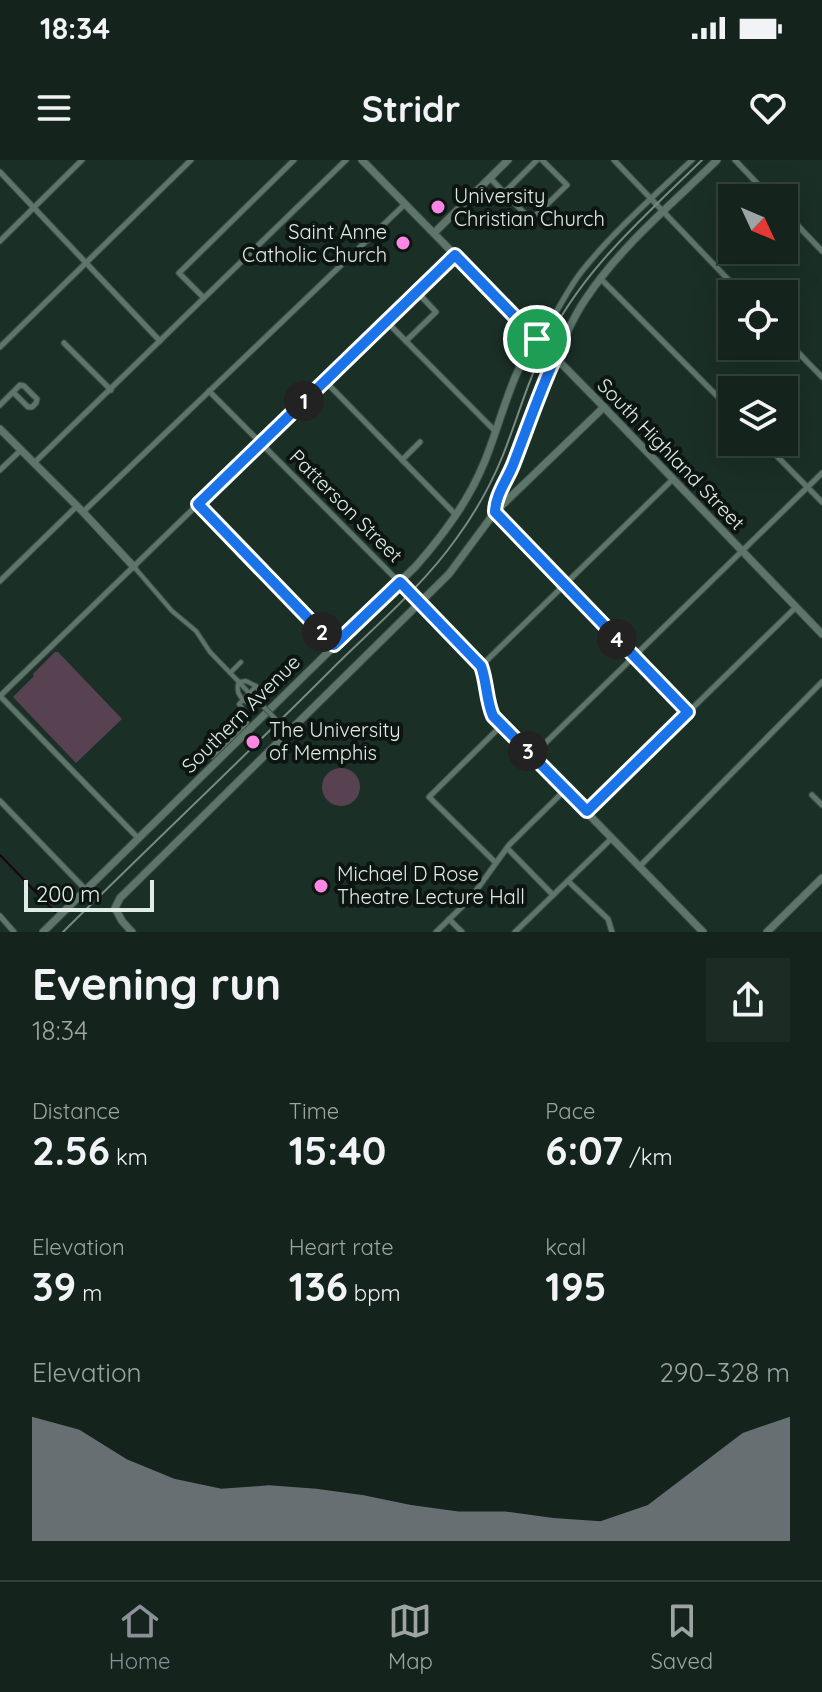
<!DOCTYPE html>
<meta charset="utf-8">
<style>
body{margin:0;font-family:Quicksand,sans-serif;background:#1d2b25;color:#f1f3f6;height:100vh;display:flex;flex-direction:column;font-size:30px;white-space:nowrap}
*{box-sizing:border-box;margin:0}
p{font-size:26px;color:#9da4a3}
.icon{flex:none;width:44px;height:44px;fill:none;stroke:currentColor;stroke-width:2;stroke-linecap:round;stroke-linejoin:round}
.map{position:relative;height:772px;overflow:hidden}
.panel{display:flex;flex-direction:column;background:#14231c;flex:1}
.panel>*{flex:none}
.needle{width:52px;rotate:134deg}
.buttons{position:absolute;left:718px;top:24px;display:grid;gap:16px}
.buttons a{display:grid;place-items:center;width:80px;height:80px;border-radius:0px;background:#14231c;box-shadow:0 8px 32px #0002,0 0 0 2px #33403b;font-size:40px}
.scale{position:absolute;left:24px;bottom:20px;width:130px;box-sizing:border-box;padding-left:8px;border:4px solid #e0ece6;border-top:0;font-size:22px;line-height:28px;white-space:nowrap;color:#e0ece6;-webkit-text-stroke:6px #0c1511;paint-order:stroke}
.pin{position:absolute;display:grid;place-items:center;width:68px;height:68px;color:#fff;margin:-34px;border:4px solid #fff;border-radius:50%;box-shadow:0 2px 8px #0007}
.km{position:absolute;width:40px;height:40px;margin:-20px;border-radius:50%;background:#222;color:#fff;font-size:22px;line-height:40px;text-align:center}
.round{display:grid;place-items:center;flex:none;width:84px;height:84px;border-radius:0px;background:#1d2b25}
.head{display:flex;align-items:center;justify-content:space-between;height:136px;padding:0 32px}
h1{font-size:44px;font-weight:700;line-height:60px}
.stats{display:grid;grid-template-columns:repeat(3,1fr);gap:12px;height:136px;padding:8px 32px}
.stats div{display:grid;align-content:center}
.stats b{font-size:40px;font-weight:700}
.stats small{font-size:22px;font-weight:400}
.stats p{font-size:22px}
.chart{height:224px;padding:16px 32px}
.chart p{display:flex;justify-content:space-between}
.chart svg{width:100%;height:144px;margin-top:8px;fill:#8c9099;opacity:.7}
.status{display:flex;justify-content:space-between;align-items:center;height:56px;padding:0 40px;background:#14231c;direction:ltr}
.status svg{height:22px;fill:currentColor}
header{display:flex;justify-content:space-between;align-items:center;height:104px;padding:0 32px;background:#14231c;font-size:36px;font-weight:700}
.menu{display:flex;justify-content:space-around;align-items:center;height:112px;border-top:2px solid #33403b;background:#14231c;font-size:22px;color:#9da4a3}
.menu a{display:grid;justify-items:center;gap:4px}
.menu .current{color:#8c9099}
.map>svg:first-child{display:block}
.green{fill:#584252}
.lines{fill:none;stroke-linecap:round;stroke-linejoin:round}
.stream{stroke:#1d0318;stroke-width:2}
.pedestrian-casing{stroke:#394a43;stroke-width:6}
.minor-casing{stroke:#394a43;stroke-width:7}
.tertiary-casing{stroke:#394a43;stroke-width:9}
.secondary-casing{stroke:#394a43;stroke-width:9}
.pedestrian{stroke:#5e756a;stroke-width:4}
.minor{stroke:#5e756a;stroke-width:5}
.tertiary{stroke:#5e756a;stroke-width:7}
.secondary{stroke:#5e756a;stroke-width:7}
.rail{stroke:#798a82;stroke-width:2}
.pedestrian-bridge-casing{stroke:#394a43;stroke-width:6;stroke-linecap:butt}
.pedestrian-bridge{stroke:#5e756a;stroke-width:4}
.route-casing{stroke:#fff;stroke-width:16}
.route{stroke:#1a73e8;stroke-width:10}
.poi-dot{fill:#fc86e3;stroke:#0c1511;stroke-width:3}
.labels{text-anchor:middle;stroke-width:8;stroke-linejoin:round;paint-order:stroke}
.poi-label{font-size:20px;fill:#e0ece6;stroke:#0c1511;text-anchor:start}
.street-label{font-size:20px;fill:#e0ece6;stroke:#0c1511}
</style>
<div class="status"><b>18:34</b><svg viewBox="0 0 49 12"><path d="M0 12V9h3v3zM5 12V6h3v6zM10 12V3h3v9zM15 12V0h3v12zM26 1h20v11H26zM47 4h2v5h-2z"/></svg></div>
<header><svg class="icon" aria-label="menu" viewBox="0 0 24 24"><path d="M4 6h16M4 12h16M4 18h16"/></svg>Stridr<svg class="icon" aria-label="heart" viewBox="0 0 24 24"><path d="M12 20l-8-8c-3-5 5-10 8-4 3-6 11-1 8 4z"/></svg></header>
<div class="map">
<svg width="822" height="772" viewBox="0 0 822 772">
<rect width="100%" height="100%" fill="#1a2f26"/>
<g class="green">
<path d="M55 492H58L122 559 76 603 13 537 34 516 33 514Z"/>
<circle cx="341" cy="627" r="19"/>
</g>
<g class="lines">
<path class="stream" d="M0 695 55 752"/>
<defs>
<g id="pedestrian">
<path d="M135 408 172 451 196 471 210 492 239 522 246 521 256 526 262 539"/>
<path d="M230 513 241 502"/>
<path d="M239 522C234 534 244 543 255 546"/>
<path d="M239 522 249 533"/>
<path d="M261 540 268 532"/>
<path d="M212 597 247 563 243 549 239 544 256 526"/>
</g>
<g id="minor">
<path d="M614 0 742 134"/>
<path d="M735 0 771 38"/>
<path d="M0 12 160 181"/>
<path d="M490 18 531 60 567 25 542 0"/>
<path d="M504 33 537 0"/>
<path d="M784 51 822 91"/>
<path d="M0 81 82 0"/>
<path d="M601 119 732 251"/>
<path d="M204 138 179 113 294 0"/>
<path d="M387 162 495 271"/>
<path d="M784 178 822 217"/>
<path d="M537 179C554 161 565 132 582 111 614 71 654 36 692 0"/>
<path d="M406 181 436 152 417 132"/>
<path d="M64 183 111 230"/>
<path d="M0 187 191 0"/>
<path d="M325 221 456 355"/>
<path d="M209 231 420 443"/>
<path d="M0 245 20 225 24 226 37 239 36 243 32 247H28L13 232"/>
<path d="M763 282 822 342"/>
<path d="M402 300 420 282"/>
<path d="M34 303 346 0"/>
<path d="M0 310 21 290"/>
<path d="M198 344 334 485"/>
<path d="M83 352 405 44"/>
<path d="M495 352 688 552"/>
<path d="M0 421 77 346"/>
<path d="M481 506 672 320"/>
<path d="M0 536 455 95"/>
<path d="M0 536 138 678"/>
<path d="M533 595 822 313"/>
<path d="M812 635 822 645"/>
<path d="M0 641 85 729"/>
<path d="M587 651 796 447"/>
<path d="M507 688 553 735"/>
<path d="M495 702 429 637 502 565"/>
<path d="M640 706 822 522"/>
<path d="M568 721 608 759 612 772"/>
<path d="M0 756 14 772"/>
<path d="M449 759 462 772"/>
<path d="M436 772 470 739 509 685 565 630"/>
<path d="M515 772 612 678"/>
</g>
<g id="tertiary">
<path d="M434 73 508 0"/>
<path d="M0 269 83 352 134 407"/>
<path d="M495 352C495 336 507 320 513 305 527 269 539 233 555 198"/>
<path d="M420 443 481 506 487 523 489 547 493 556 703 772"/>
<path d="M43 772 416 406C443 375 468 342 484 303 499 268 513 206 537 179"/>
<path d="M132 772 122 761 115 748 120 738 449 414 495 352 604 247"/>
</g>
<g id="secondary">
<path d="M362 0 598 241 822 474"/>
<path d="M555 198C565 177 574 155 587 137 622 85 672 44 717 0"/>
<path d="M767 772 822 718"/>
</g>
</defs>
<use href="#pedestrian" class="pedestrian-casing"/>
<use href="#minor" class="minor-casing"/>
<use href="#tertiary" class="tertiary-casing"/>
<use href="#secondary" class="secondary-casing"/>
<use href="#pedestrian" class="pedestrian"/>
<use href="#minor" class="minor"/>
<use href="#tertiary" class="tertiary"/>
<use href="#secondary" class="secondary"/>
<path class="rail" d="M63 772C152 684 243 598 331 510 373 468 421 428 456 379 475 353 491 325 503 295 517 260 527 223 544 188 580 112 643 58 702 0"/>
<defs>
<path id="pedestrian-bridge" d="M259 542 294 578"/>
</defs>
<use href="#pedestrian-bridge" class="pedestrian-bridge-casing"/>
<use href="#pedestrian-bridge" class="pedestrian-bridge"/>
</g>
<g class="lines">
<defs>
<path id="route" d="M455 95 555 198C539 233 527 269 513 305 507 320 495 336 495 352L688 552 587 651 493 556C486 540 487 522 481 506L400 422 334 485 198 344Z"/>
</defs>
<use href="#route" class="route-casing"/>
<use href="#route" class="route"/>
</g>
<g class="poi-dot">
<circle cx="438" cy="47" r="8"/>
<circle cx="403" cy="83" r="8"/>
<circle cx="253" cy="582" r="8"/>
<circle cx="321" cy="726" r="8"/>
</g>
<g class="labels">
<g class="poi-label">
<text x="454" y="43">University<tspan x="454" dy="23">Christian Church</tspan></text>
<text x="387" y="79" text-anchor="end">Saint Anne<tspan x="387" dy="23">Catholic Church</tspan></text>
<text x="269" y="577">The University<tspan x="269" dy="23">of Memphis</tspan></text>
<text x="337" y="721">Michael D Rose<tspan x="337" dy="23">Theatre Lecture Hall</tspan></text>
</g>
<g class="street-label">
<text transform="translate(671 294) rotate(46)" y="7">South Highland Street</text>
<text transform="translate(346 346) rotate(45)" y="7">Patterson Street</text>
<text transform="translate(241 554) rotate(-45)" y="7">Southern Avenue</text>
</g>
</g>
</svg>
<div class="buttons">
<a><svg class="needle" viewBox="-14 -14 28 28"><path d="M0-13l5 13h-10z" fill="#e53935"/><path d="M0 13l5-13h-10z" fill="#9da4a3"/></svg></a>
<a><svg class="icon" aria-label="locate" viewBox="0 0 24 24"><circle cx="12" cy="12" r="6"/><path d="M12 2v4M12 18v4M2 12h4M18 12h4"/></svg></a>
<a><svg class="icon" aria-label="layers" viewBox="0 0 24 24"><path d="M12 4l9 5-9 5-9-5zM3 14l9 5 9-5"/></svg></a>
</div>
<div class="scale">200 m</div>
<div class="pin" style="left:537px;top:179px;background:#1e9e55"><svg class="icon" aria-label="arrive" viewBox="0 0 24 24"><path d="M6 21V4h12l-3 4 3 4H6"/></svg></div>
<b class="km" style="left:304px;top:241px">1</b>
<b class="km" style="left:322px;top:472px">2</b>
<b class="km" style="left:528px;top:591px">3</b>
<b class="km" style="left:617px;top:479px">4</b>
</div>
<section class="panel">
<div class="head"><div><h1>Evening run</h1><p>18:34</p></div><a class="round"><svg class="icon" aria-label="share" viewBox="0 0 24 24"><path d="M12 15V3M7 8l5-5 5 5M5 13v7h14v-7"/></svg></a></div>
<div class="stats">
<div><p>Distance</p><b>2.56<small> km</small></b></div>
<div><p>Time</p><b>15:40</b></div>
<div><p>Pace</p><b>6:07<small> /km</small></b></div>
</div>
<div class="stats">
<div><p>Elevation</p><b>39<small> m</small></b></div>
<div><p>Heart rate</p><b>136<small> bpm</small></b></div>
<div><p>kcal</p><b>195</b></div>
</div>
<div class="chart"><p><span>Elevation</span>290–328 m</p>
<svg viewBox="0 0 160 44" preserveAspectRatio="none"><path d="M0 44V6L10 10L20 19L30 25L40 28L50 27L60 28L70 30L80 33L90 35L100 35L110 37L120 38L130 33L140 22L150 11L160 6V44z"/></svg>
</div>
</section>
<nav class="menu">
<a class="current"><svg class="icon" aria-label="home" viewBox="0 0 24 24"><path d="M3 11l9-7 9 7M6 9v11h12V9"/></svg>Home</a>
<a><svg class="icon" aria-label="map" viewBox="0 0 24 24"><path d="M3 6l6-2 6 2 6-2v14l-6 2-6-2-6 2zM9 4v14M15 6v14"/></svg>Map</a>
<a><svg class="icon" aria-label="saved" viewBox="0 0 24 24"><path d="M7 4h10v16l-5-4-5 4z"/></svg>Saved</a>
</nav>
